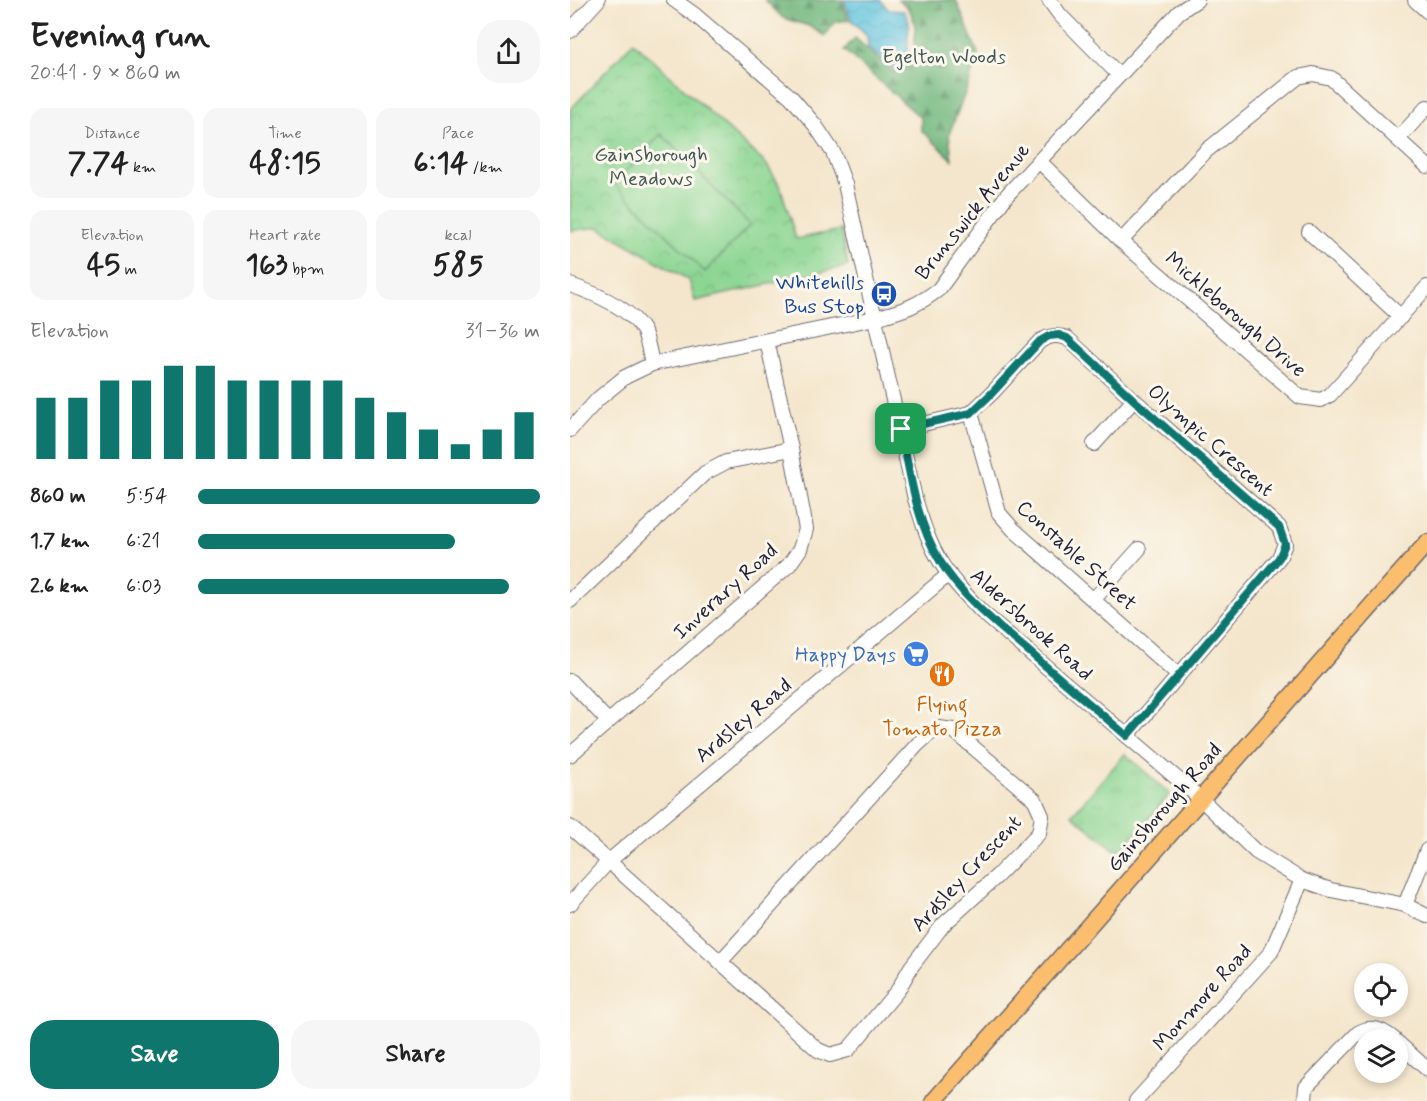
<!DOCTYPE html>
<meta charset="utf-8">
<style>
body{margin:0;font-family:Mynerve,sans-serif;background:#f6f6f6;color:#222;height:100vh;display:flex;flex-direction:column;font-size:22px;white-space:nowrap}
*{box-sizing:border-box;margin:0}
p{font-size:20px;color:#767676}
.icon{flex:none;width:33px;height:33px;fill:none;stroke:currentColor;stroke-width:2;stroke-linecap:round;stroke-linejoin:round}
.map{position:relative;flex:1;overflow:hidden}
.side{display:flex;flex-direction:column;background:#fff;width:570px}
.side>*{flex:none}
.buttons{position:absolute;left:784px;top:963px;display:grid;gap:12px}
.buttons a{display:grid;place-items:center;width:54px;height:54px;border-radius:50%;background:#fff;box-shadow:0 3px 9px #0003;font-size:30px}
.pin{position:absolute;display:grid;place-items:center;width:51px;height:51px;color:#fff;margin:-26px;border-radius:12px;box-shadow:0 3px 9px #0006}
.round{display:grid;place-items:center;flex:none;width:63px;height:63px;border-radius:24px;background:#f6f6f6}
.head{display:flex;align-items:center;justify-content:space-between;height:102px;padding:0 30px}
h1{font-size:33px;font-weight:700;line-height:45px}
.figures{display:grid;grid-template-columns:repeat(3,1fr);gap:9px;height:102px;padding:6px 30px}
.figures div{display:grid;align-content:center;border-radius:15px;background:#f6f6f6;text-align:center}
.figures b{font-size:30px;font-weight:700}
.figures small{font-size:16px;font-weight:400}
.figures p{font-size:16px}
.chart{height:168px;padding:12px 30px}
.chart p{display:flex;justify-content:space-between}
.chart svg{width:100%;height:108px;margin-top:6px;stroke:#0f766e;stroke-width:6}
.action{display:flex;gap:12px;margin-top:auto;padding:12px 30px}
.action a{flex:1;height:69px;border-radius:24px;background:#0f766e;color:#fff;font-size:24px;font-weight:700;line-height:69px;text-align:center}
.action a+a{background:#f6f6f6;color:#222}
ul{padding:0 30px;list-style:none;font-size:20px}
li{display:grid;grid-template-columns:96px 72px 1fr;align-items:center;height:45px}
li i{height:15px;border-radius:8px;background:#0f766e}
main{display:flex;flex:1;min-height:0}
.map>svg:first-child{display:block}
.grass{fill:url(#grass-tufts);stroke:#577c67;stroke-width:1.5}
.forest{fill:url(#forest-firs);stroke:#4a6c5c;stroke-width:1.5}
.park{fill:url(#park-crowns);stroke:#577c67;stroke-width:1.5}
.garden{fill:#8cd693;stroke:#577c67;stroke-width:1.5}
.water{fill:url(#water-waves);stroke:#42748e;stroke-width:1.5}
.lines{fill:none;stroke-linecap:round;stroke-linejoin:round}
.minor-casing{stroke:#6c676e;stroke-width:16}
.major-casing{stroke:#6c676e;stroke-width:19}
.minor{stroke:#fff;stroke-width:14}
.major{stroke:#fbbe6e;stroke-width:16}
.route-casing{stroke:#fff;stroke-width:12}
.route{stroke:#0f766e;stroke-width:8}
.labels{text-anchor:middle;stroke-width:6;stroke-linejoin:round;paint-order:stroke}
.park-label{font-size:21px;fill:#425855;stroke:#fbf7ec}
.street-label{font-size:21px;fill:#22223b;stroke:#fbf7ec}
.transit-label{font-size:21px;fill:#164399;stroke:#fbf7ec;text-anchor:end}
.shop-label{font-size:21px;fill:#366cbe;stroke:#fbf7ec;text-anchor:end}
.food-label{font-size:21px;fill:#c56008;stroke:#fbf7ec}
</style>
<main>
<section class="side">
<div class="head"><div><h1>Evening run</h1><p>20:41 · 9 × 860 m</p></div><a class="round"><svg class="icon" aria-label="share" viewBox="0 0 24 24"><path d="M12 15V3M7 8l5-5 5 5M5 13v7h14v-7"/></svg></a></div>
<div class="figures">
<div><p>Distance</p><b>7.74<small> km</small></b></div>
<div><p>Time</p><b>48:15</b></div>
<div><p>Pace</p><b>6:14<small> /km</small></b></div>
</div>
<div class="figures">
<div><p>Elevation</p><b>45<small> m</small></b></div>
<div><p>Heart rate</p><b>163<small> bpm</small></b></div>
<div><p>kcal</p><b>585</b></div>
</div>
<div class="chart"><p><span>Elevation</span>31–36 m</p>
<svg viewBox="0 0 160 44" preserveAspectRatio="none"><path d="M5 44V19M15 44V19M25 44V12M35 44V12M45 44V6M55 44V6M65 44V12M75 44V12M85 44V12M95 44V12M105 44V19M115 44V25M125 44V32M135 44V38M145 44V32M155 44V25"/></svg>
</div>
<ul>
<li><b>860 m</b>5:54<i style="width:100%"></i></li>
<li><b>1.7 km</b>6:21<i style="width:75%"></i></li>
<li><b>2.6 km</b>6:03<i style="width:91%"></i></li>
</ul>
<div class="action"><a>Save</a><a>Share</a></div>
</section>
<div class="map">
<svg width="857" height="1101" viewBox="0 0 857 1101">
<defs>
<pattern id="grass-tufts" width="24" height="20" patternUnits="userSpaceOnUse" patternTransform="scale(1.5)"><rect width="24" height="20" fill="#8cd693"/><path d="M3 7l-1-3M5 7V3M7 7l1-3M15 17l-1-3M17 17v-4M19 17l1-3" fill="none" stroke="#78b780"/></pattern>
<pattern id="forest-firs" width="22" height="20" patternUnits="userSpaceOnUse" patternTransform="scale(1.5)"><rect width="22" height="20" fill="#71b77d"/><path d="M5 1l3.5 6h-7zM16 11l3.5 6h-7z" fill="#5c9468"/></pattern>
<pattern id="park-crowns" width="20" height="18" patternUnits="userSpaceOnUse" patternTransform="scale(1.5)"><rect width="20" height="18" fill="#8cd693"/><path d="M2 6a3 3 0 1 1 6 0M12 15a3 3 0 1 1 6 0" fill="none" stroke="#78b780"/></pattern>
<pattern id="water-waves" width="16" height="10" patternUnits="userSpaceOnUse" patternTransform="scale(1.5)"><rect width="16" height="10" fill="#62c5e0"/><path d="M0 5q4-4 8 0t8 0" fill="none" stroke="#55a9c1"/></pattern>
</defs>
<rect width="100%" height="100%" fill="#fbf7ec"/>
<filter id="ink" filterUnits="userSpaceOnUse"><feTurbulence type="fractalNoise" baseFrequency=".0167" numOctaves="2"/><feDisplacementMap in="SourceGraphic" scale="12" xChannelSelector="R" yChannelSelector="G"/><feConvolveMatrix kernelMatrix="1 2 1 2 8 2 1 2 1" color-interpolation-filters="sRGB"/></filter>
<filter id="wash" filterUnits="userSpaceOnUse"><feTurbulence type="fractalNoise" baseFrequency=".008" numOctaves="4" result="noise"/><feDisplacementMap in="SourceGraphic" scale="24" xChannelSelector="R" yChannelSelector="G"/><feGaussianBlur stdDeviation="1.35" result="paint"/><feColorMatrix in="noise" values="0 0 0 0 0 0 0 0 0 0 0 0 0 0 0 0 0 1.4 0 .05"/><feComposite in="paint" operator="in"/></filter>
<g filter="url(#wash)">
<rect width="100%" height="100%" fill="#f4e6cc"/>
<path class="grass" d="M555 754 600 794 549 853 502 815Z"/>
<g class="forest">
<path d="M195 0H272L279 20 265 22 255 36 239 26 213 18Z"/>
<path d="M328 0H386L408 53 399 83 379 134 382 159 351 130V118L274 50 285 38 324 72 341 63C346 41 351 13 328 0Z"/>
</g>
<path class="park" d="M63 42 196 164 210 185 226 239 271 230 278 266 125 301 119 280 28 227 0 231V110Z"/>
<path class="garden" d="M91 134 180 225 135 272 44 184Z"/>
<path class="water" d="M274 0H310L319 10 334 11 339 22 337 60 324 69 298 47 297 35 282 21Z"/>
</g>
<g filter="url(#ink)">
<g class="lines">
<defs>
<g id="minor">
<path d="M104 0 125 15 221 97 245 125 263 152 275 184 345 499C352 520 358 542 370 561 381 580 397 596 412 612L631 799 686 852 732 880 761 890 835 905 857 916"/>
<path d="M479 0 490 15 549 75"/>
<path d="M845 0 857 11"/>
<path d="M0 31 28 0"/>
<path d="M828 139 857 107"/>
<path d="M469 161 551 241 636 151 728 77 743 74 761 78 857 166"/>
<path d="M739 232 831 317"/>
<path d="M551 241 730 397 751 400 760 395 857 287"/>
<path d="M0 285C24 293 62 309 74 332 78 342 80 354 82 364"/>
<path d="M401 413 429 513 443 529 608 675"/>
<path d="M331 429 401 413 422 393 470 341C480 336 486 334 497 338L564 400 709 527 715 544 709 558 557 736"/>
<path d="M0 430 28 399 55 377 82 364 305 318C333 310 346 307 369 289L437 195 609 12 627 0"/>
<path d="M524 444 564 400"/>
<path d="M524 599 569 549"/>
<path d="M0 601 135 473 156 462 221 449"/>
<path d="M0 681 38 721"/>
<path d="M0 755 219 565 230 549 236 529 221 449 197 341"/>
<path d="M0 827C83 900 165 976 248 1050L260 1055 278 1050 328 990 341 967 373 925 427 876 469 833 472 816 465 800 383 730 369 728 358 735 347 745 150 962"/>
<path d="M0 904 39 861 379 574"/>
<path d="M835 905 857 850"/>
<path d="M828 1043 857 1069"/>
<path d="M566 1101 701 952 732 880"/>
<path d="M735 1101 736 1087 788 1033C802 1024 814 1030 825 1040"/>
</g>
<path id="major" d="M364 1101 857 543"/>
</defs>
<use href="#minor" class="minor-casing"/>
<use href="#major" class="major-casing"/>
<use href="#minor" class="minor"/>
<use href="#major" class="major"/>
</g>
</g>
<g class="lines" filter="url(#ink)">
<defs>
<path id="route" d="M489 335 497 338 564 400 709 527 715 544 709 558 557 736C523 707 489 678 456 649 425 623 391 596 370 561 346 521 340 474 331 429L401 413 422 393 470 341 479 336Z"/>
</defs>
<use href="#route" class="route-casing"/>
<use href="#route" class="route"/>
</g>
<defs>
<symbol id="bus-disc" viewBox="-11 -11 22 22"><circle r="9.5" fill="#1a4fb4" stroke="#fbf7ec"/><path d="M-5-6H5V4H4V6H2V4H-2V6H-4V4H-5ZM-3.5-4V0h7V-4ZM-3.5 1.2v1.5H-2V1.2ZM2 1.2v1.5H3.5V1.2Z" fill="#fff"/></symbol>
<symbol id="supermarket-disc" viewBox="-11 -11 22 22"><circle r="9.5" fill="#3f7fe0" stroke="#fbf7ec"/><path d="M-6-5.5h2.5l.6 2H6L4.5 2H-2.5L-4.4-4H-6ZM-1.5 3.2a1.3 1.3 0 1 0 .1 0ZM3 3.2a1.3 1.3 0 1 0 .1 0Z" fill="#fff"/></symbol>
<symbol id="restaurant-disc" viewBox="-11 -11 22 22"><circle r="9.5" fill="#e8710a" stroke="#fbf7ec"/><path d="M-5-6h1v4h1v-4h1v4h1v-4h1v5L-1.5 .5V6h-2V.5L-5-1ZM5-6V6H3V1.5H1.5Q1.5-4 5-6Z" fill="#fff"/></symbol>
</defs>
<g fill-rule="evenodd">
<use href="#bus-disc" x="299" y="279" width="30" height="30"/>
<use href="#supermarket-disc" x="331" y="639" width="30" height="30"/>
<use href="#restaurant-disc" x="357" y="659" width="30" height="30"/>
</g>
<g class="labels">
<g class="park-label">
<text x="374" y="63">Egelton Woods</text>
<text x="81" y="161">Gainsborough<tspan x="81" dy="24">Meadows</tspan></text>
</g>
<g class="street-label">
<text transform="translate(402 211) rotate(-51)" y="7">Brunswick Avenue</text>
<text transform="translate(666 314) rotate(41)" y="7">Mickleborough Drive</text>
<text transform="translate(641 440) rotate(41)" y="7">Olympic Crescent</text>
<text transform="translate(507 555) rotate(42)" y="7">Constable Street</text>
<text transform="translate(155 591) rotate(-42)" y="7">Inverary Road</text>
<text transform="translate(462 624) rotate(42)" y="7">Aldersbrook Road</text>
<text transform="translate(173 720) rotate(-40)" y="7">Ardsley Road</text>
<text transform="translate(594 807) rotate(-49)" y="7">Gainsborough Road</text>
<text transform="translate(396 873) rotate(-47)" y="7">Ardsley Crescent</text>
<text transform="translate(632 997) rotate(-48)" y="7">Monmore Road</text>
</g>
<g class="transit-label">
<text x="294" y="289">Whitehills<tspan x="294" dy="24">Bus Stop</tspan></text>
</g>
<g class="shop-label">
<text x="326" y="661">Happy Days</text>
</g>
<g class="food-label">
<text x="372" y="711">Flying<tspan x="372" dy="24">Tomato Pizza</tspan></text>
</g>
</g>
</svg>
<div class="buttons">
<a><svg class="icon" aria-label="locate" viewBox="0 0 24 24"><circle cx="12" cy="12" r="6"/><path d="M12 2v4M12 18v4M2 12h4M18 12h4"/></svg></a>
<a><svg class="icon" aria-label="layers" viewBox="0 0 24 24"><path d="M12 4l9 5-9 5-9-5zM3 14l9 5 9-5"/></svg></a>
</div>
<div class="pin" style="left:331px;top:429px;background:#1e9e55"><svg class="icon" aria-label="arrive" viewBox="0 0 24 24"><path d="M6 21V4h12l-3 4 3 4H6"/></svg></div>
</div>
</main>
